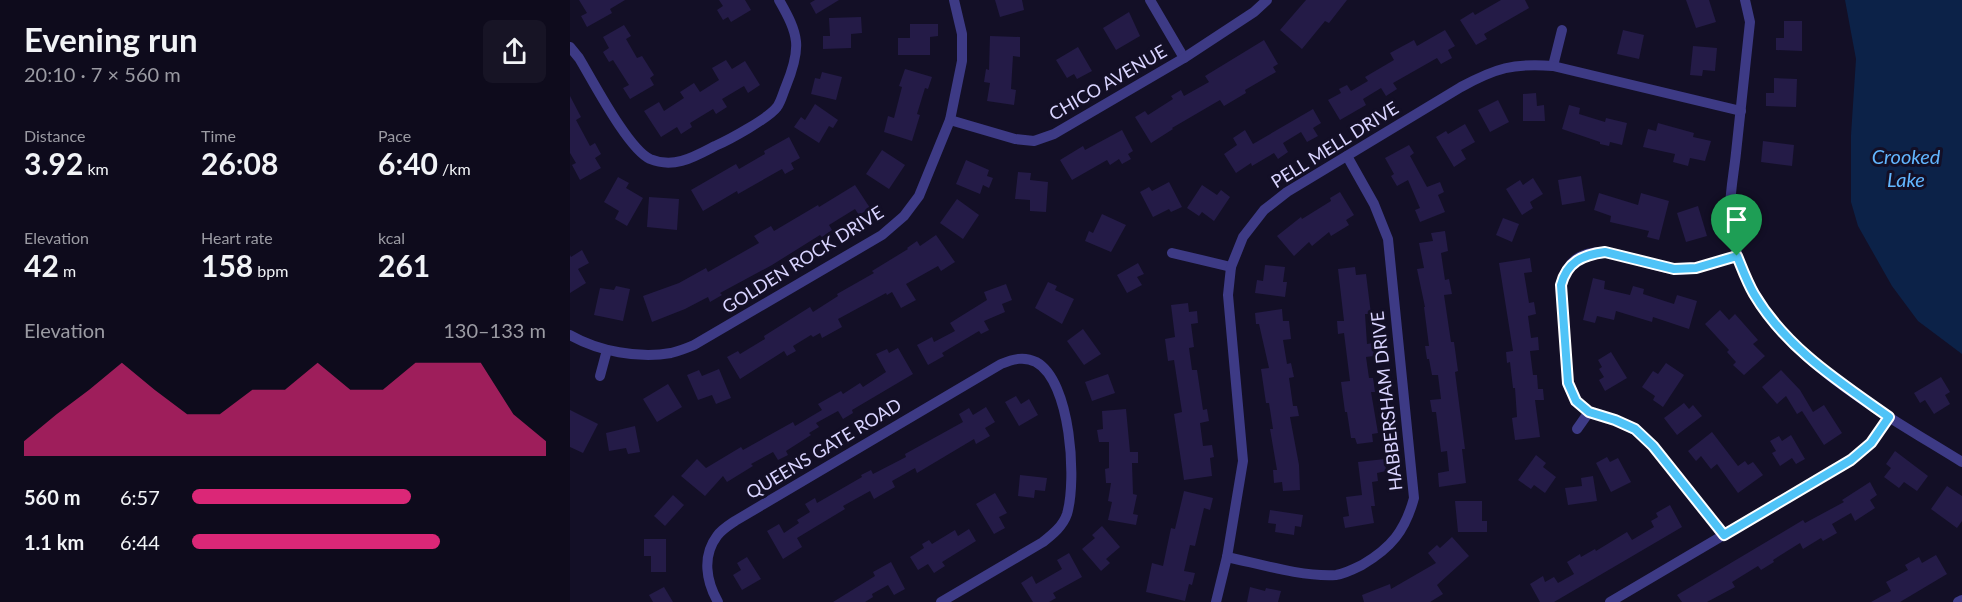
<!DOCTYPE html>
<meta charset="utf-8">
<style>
body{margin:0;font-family:Lato,sans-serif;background:#171425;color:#f1f3f6;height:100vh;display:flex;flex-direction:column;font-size:22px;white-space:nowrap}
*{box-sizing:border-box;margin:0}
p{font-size:20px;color:#9b9ba3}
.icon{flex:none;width:33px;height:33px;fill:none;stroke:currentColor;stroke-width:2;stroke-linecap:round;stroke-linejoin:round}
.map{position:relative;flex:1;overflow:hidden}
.details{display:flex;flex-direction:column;background:#0e0b1c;width:570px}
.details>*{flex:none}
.pin{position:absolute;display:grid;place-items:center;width:51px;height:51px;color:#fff;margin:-62px -26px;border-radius:50% 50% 50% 0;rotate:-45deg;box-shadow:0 0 6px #0007}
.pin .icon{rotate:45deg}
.round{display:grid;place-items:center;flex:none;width:63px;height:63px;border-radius:9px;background:#171425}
.headline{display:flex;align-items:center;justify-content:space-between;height:102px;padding:0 24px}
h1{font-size:33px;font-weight:700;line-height:45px}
.metrics{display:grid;grid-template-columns:repeat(3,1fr);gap:9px;height:102px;padding:6px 24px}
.metrics div{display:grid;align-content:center}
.metrics b{font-size:30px;font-weight:700}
.metrics small{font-size:16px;font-weight:400}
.metrics p{font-size:16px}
.chart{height:168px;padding:12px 24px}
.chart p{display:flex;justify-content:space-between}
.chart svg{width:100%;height:108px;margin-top:6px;fill:#db2777;opacity:.7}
ul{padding:0 24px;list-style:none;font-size:20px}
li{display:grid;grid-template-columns:96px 72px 1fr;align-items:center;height:45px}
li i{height:15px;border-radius:8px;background:#db2777}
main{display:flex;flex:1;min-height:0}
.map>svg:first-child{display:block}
.water{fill:#0c2248}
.building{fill:#241b47}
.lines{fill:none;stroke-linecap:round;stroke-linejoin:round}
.minor{stroke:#3d3a85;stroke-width:10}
.route-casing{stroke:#fff;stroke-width:12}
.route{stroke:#4fc3f7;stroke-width:8}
.labels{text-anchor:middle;stroke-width:6;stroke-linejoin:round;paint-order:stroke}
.street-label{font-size:18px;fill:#d9d4ff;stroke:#130f26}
.water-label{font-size:20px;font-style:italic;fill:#62b6ff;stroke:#130f26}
</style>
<main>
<section class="details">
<div class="headline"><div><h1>Evening run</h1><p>20:10 · 7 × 560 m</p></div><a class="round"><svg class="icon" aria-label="share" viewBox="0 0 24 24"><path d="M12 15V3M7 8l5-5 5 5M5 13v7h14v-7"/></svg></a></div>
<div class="metrics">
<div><p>Distance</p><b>3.92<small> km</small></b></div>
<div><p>Time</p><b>26:08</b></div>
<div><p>Pace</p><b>6:40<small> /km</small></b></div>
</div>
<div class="metrics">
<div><p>Elevation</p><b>42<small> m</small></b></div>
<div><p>Heart rate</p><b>158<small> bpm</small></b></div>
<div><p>kcal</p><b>261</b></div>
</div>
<div class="chart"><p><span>Elevation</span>130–133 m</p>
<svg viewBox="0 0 160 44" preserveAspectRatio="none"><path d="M0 44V38L10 27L20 17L30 6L40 17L50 27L60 27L70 17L80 17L90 6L100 17L110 17L120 6L130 6L140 6L150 27L160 38V44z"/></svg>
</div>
<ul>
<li><b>560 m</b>6:57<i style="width:62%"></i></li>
<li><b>1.1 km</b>6:44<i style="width:70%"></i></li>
</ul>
</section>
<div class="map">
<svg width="1392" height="602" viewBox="0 0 1392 602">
<rect width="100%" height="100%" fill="#130f26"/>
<path class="water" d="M1275 0H1392V354L1348 321 1322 286 1288 226 1281 202V135L1286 59Z"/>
<g class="building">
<path d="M9 0H55L40 9 42 13 17 27 11 16 17 13Z"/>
<path d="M149 0H175L181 10 161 22 158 17 153 20 147 10 153 6Z"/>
<path d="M245 0H269L246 14 240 3Z"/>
<path d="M425 0H452L454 10 430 17Z"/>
<path d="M736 0H777L759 23 755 21 732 49 710 30Z"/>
<path d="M931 0H955L959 8 914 34 917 39 906 45 890 20 903 12 905 15Z"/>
<path d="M1116 0H1139L1146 22 1126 28Z"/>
<path d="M559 12 570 36 546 50 533 28Z"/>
<path d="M291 17 292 33 281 34V48L253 49V36H260L259 18Z"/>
<path d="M1214 21H1232V51L1206 50V38H1214Z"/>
<path d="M340 24H368V36L360 37V55H328V38H340Z"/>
<path d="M54 25 61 36 56 39 67 58 72 56 84 75 80 78 84 85 60 99 53 88 59 85 43 60 39 62 33 52 39 48 33 37Z"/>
<path d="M875 30 885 46 878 50 882 58 871 64 867 58 823 83 827 89 816 96 811 88 793 99 796 105 770 120 758 100 771 93 769 89 777 85 781 91 798 81 795 77 824 60 820 53 844 40 847 46Z"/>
<path d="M1053 30 1074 35 1069 59 1047 54Z"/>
<path d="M420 36 450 37V57L443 56 441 89 446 90 444 105 417 101 420 83 414 82 416 69 419 70Z"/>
<path d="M694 40 708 64 703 67 706 72 675 90 676 93 654 106 650 100 602 128 603 129 581 143 565 117 575 111 578 115 603 99 601 96 611 90 614 96 639 82 635 76Z"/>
<path d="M1123 46 1147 48 1145 71 1133 70 1132 76 1120 75Z"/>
<path d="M508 47 522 71 507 79 504 74 497 78 486 60Z"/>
<path d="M156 60 162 69 175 61 190 85 178 93 174 86 152 99 157 107 146 114 143 109 120 123 122 127 111 134 107 127 91 137 74 111 89 102 94 111 114 98 110 92 124 83 130 92 149 80 142 68Z"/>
<path d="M335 69 362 77 358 89 355 88 347 114 350 115 342 141 314 132 318 116 324 118 332 87 329 86Z"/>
<path d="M252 72 272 77 266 100 241 94 245 78 250 79Z"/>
<path d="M1204 78 1227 79 1226 107 1196 106V93H1204Z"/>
<path d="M966 93 967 106 974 105 975 121H953V94Z"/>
<path d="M0 96 11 117 6 120 20 146 25 143 31 154 25 158 31 168 10 180 2 165 6 163 0 153Z"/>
<path d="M928 100 939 122 920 132 908 110Z"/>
<path d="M245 104 268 120 263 128 259 126 249 143 224 127 231 117 235 120Z"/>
<path d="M999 105 1010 108 1009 114 1035 122 1036 118 1057 123 1052 145 1040 142 1039 146 1030 144V142L992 129Z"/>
<path d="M743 109 751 123 743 128 748 136 737 142 731 132 713 143 718 152 708 159 704 153 682 166 681 163 666 173 654 154 667 145 663 138 675 130 683 144Z"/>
<path d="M1088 123 1124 133 1123 137 1141 141 1135 161 1120 158 1118 166 1103 162 1105 154 1073 147 1078 129 1086 131Z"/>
<path d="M895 124 905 142 891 150 896 159 884 167 866 137 876 131 878 134Z"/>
<path d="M552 130 563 151 558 154 561 159 552 164 549 159 540 165 537 160 502 180 490 160 513 146 515 150Z"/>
<path d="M219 137 230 158 221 163 224 169 215 174 212 169 168 194 167 191 133 211 121 190 166 164 169 169 195 154 194 151Z"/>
<path d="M1193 141 1224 145 1222 166 1191 162Z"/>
<path d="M839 145 844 153 840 156 857 187 870 182 874 192 868 195 875 212 850 222 845 210 850 208 838 180 827 186 821 176 824 174 815 158Z"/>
<path d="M312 150 335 165 319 189 296 174Z"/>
<path d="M396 160 419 170 417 176 423 178 419 188 413 185 410 194 386 184Z"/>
<path d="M448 172 461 173 460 180 478 182 476 212 460 211V200L445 199Z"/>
<path d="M1011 176 1015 201 992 205 988 180Z"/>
<path d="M48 177 59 183 56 188 73 198 57 226 45 219 49 211 34 202Z"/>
<path d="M963 178 973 194 960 202 963 208 952 215 936 189 950 180 953 185Z"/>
<path d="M599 182 612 207 601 212 599 209 583 217 570 192 579 187 582 191Z"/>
<path d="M285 185 300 208 289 215 285 209 259 225 262 230 252 237 250 235 202 265 150 293 152 295 140 302 138 297 115 309 82 322 73 296 109 283 136 268 138 272 189 243 184 236 201 226 204 231 248 205 249 207Z"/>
<path d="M632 185 647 195 651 190 660 197 644 221 632 212 629 216 617 208Z"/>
<path d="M770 192 784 215 776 220 779 225 761 236 759 232 742 246 739 242 724 256 707 236 731 217 732 219 761 201 760 198Z"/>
<path d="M1029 193 1068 205 1071 193 1099 201 1089 240 1077 237 1079 231 1040 222 1041 216 1024 210Z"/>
<path d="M79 197 109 199 107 230 77 227Z"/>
<path d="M387 199 409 215 393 239 370 223Z"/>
<path d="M1128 206 1137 236 1116 242 1107 213Z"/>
<path d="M532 214 556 225 541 252 515 241 519 231 523 233Z"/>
<path d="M933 218 949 224 942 242 926 235Z"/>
<path d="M875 231 878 251 871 253 875 280 879 279 882 294 874 295 881 342H884L888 371 885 372 895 449H892L896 483 869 487 868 473 879 471 877 451 871 452 866 412H862L860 400 871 399 868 375H862L859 359H857L855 346H859L854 307H855L847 269 854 268 849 243 863 241 861 233Z"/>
<path d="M366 235 385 262 371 271 368 266 336 284 346 300 331 308 322 292 317 295 316 293 268 319 272 327 252 338 250 333 243 337 241 335 223 346 226 351 217 356 214 351 170 379 157 357 168 351 170 354 195 339 194 336 240 307 243 312 268 296 267 294 304 273 302 271 338 249 337 248 347 241 350 246Z"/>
<path d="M12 250 19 263 8 269 16 283 0 293V255L1 257Z"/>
<path d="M960 258 962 272 954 273 959 303 964 302 966 314 958 316 961 338 968 337 969 350 960 351 963 375H967L968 389H973L974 400H965L970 437 945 440 942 418 947 417 945 388H943L940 362 937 363 936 352 943 351 929 263Z"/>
<path d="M568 263 574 274 567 277 572 285 557 293 547 275Z"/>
<path d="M695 265 715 267 713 282H717L715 297 685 293 687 280 693 281Z"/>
<path d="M785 267 786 275 796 274 801 314H795L797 344 803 343 804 356 796 357 799 378H803L805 392H801L808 433 802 434 803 442 787 444 785 438H781L777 412H775L771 382 780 381 774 333 768 334 767 321H774L768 269Z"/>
<path d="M1023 278 1035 281 1034 289 1060 295 1063 286 1074 289 1073 294 1104 304 1107 295 1127 301 1119 329 1083 317 1082 322 1046 311 1044 320 1027 316 1025 323 1013 320Z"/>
<path d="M478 282 487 286 485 290 504 299 492 324 465 308Z"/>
<path d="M436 284 442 300 432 304 435 312 414 321 419 330 411 334 409 331 372 353 374 356 358 365 347 345 362 337 364 342 385 331 380 323 417 300 414 292Z"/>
<path d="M46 286 60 289 53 321 24 315 30 288 44 290Z"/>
<path d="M618 303 619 312 627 311 628 323 621 324 624 347 619 348 622 370H627L633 410 637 409 639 421 630 423 633 446 642 445 644 457 640 458 642 476 614 480 604 414 612 412 604 360 598 361 595 339 605 337 601 305Z"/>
<path d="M712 309 713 321H719L721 339 713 340 717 364 721 363 724 377 719 378 723 406H727L729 416 720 417 729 465 730 490 713 491 712 482 704 483 703 470H707L700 429H703L699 403H696L691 369 699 368 689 324H686L685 313Z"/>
<path d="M1150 310 1159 320 1165 314 1188 340 1183 344 1195 356 1174 375 1163 365 1166 362 1157 352 1159 350 1135 324Z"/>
<path d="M513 329 531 354 514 365 497 341Z"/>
<path d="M328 348 343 374 282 410 283 413 273 419 268 411 246 423 249 427 239 433 241 435 216 451 218 455 208 460 203 452 181 464 183 466 157 482 153 476 135 496 111 476 127 459 136 468 171 447 173 450 223 422 225 426 252 410 248 404 271 391 273 394 290 383 293 387 316 372 306 354 317 349 319 353Z"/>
<path d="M1041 352 1057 378 1035 391 1029 380 1034 377 1029 369 1032 367 1028 360Z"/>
<path d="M1096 363 1114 375 1093 407 1083 400 1085 396 1072 387 1083 371 1088 374Z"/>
<path d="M149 369 161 398 146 404 142 395 128 400 117 375 129 370 132 376Z"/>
<path d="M1211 370 1230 390 1243 412 1254 405 1272 433 1254 445 1232 411 1227 414 1216 396 1207 404 1192 387Z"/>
<path d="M538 374 545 393 522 401 515 382Z"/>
<path d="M1371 377 1380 392 1375 395 1380 404 1364 414 1355 400 1350 403 1344 393Z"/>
<path d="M98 384 112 407 87 422 73 399Z"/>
<path d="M446 396 451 404 459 399 468 415 449 426 435 402Z"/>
<path d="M1114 403 1119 409 1123 405 1132 416 1107 435 1094 418Z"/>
<path d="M416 407 425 422 415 428 420 436 406 444 404 439 347 473 345 468 322 481 325 487 304 499 300 491 273 506 275 509 227 538 232 547 213 559 197 531 209 524 214 533 229 523 227 520 240 512 235 504 245 498 247 503 292 477 291 475 301 470 303 474 336 457 335 454 393 422 389 414 399 408 403 415Z"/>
<path d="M556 409 560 452H568V463H562L563 494 567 495 563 514 568 515 566 525 538 520 542 502 538 501 541 483H536L535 469 539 468V442H529L527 430 533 429 532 411Z"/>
<path d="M0 410 28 424 13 453 0 447Z"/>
<path d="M65 426 70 452 58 454 56 448 39 451 36 433Z"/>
<path d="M1142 432 1168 466 1175 461 1178 465 1183 462 1193 475 1168 493 1147 464 1141 469 1131 456 1126 461 1118 451Z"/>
<path d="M1221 435 1235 459 1226 464 1222 458 1210 466 1202 453 1206 451 1200 441 1209 436 1212 441Z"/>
<path d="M1325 451 1358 476 1347 491 1334 482 1329 488 1314 477 1321 468 1316 464Z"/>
<path d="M966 455 976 463 973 467 986 477 975 493 964 485 961 489 948 480Z"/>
<path d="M1037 457 1040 462 1048 458 1061 482 1041 492 1026 463Z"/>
<path d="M815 459 816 471 807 473 808 481 802 482 805 506H801L804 523 775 528 773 517 779 516 776 497 792 495 788 462Z"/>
<path d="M450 475 477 478 475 491 465 490 464 498 448 496Z"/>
<path d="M1023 476 1027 501 998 505 995 488 1012 486 1011 478Z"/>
<path d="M1300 482 1307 495 1300 500 1305 508 1285 521 1281 513 1262 524 1267 533 1253 541 1251 538 1233 549 1230 543 1203 560 1204 562 1191 570 1188 566 1162 582 1165 587 1137 602H1112L1107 595 1233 520 1235 523 1274 502 1272 500Z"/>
<path d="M1377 486 1392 496V521L1387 528 1361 509Z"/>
<path d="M614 491 643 498 640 510 634 508 625 546 620 545 614 571 625 573 622 585 619 584 615 601 576 592 582 563 593 566 601 528 605 529Z"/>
<path d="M425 493 437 513 429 517 435 528 424 534 406 504Z"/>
<path d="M103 495 114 505 95 526 84 516Z"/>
<path d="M885 501H912V521H917V532H888Z"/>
<path d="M1100 505 1112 527 984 602H970L960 584 973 576 975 582 984 577 988 583 1004 574 997 562 1010 554 1011 557 1025 549 1026 551 1057 532 1062 540 1084 527 1081 521 1088 517 1086 513Z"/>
<path d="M700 510 733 515 731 527 725 526 724 535 705 532 706 524 698 523Z"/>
<path d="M532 526 550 547 536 559 540 563 531 571 512 549 525 538 522 535Z"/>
<path d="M399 529 406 541 372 562 375 566 364 573 358 564 348 570 340 557 354 548 352 544 359 540 362 544 385 530 388 536Z"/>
<path d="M882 537 899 556 867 585 873 594 860 602H794L792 595 820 584 821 589 866 563 858 553 867 545 870 548Z"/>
<path d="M74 539H96V572H81V556H74Z"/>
<path d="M499 553 512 577 483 593 486 598 479 602H463L451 583 462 576 466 584 492 569 487 560Z"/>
<path d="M1366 555 1377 574 1330 602H1301L1321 591 1316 582 1338 570 1335 565 1349 557 1352 563Z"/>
<path d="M177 557 191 579 172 590 163 575 171 570 167 563Z"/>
<path d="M321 562 335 589 324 595 318 585 302 594 303 597 295 602H263L305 576 303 572Z"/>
<path d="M94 587 103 602H83L79 595Z"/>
<path d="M680 587 695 591 696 588 711 591 708 602H677Z"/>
</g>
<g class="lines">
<g class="minor">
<path d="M580 0 614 58"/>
<path d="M1175 0 1180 22C1175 65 1171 109 1166 153 1164 173 1159 196 1160 217 1170 339 1299 404 1392 462"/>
<path d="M0 47 9 58C23 81 58 149 80 159 104 169 124 157 145 146 159 140 199 118 207 107 211 102 213 93 216 86 232 47 229 35 209 0"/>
<path d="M983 66 992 30"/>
<path d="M380 120 445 139 464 141 484 134 614 58 684 12 697 0"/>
<path d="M602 253 661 267"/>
<path d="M0 335C28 351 69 359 101 353 109 351 117 348 124 345L312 235 334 216 349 196 380 120 392 61V34L384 0"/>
<path d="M30 376 37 350"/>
<path d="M1007 429 1019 412"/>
<path d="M1154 535 1083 446 1065 430 1045 420 1019 412 1007 401 998 383 991 285C1006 226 1065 264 1103 269 1124 272 1147 262 1167 256"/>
<path d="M657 557C690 564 732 577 766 575 774 574 784 569 792 565 821 548 835 531 844 498L818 239 804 204 777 156"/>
<path d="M148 602C136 581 132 556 147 536 151 530 159 525 165 521L431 364C443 359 454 356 466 362 501 381 507 480 497 514 493 526 483 534 473 542L371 602"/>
<path d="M646 602 657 557 673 461 658 295 661 267 673 237 694 210 717 192 891 87C926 68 943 63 983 66L1171 111"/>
<path d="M1040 602 1281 460 1301 443 1319 417"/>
<path d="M1388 602 1392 600"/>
</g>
</g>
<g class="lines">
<defs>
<path id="route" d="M1035 252 1104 269 1126 268 1167 256C1172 268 1177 282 1184 294 1216 348 1268 381 1319 417L1301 443 1281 460 1154 535 1083 446 1065 429 1045 420 1019 412 1006 401 998 383 991 285C997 262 1012 255 1035 252Z"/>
</defs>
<use href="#route" class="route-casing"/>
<use href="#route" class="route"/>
</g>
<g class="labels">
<g class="street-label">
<text transform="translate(538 83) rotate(-30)" y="6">CHICO AVENUE</text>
<text transform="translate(765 145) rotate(-32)" y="6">PELL MELL DRIVE</text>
<text transform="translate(233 260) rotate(-32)" y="6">GOLDEN ROCK DRIVE</text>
<text transform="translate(817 401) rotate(-96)" y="6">HABBERSHAM DRIVE</text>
<text transform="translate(254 449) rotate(-31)" y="6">QUEENS GATE ROAD</text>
</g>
<g class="water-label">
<text x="1336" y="164">Crooked<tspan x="1336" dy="23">Lake</tspan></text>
</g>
</g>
</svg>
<div class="pin" style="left:1167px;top:256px;background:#1e9e55"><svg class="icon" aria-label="arrive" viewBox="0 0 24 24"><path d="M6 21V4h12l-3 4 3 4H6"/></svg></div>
</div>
</main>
